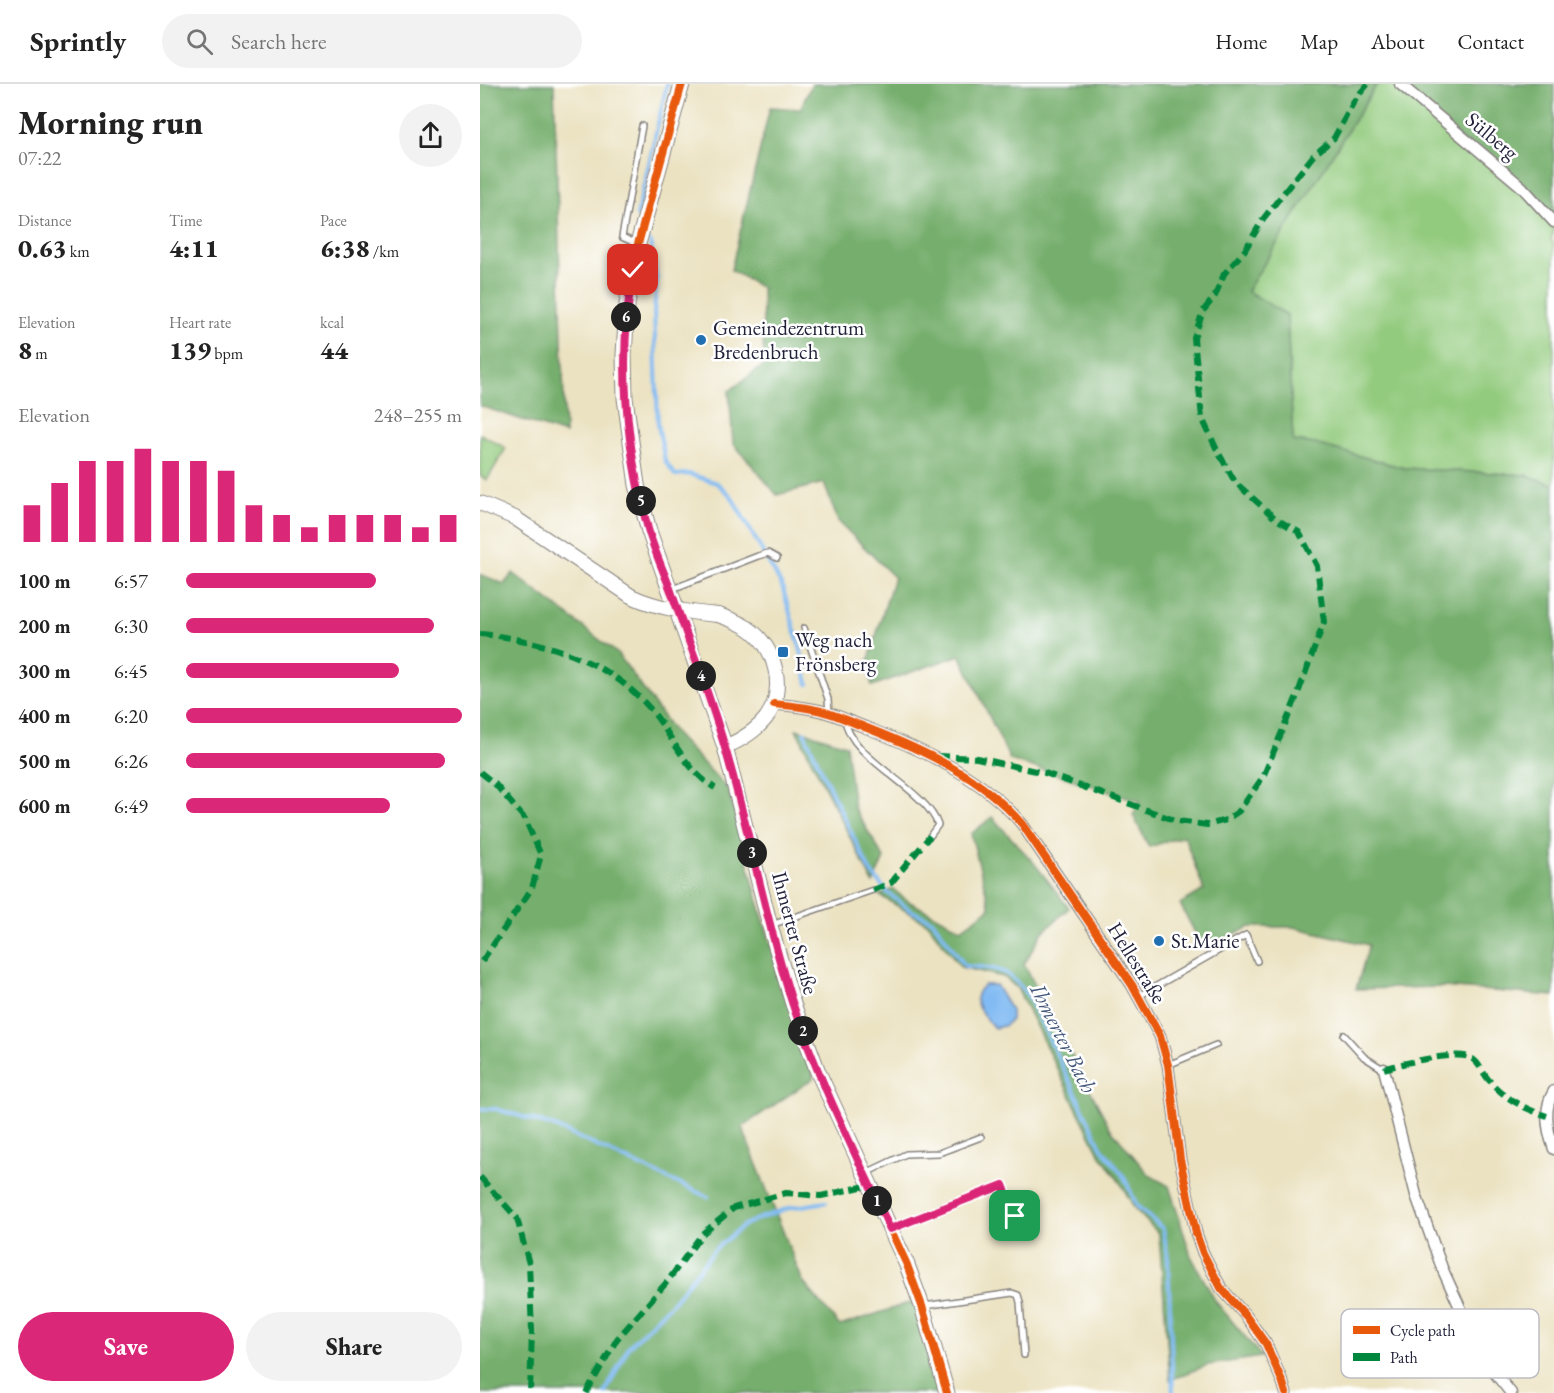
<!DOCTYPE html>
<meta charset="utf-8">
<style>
body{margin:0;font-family:"EB Garamond",serif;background:#f2f2f2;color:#222;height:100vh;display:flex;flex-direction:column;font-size:22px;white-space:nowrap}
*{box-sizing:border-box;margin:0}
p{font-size:20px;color:#767676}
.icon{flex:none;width:33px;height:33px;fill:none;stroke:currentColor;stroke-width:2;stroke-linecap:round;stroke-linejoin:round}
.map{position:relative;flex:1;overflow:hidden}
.details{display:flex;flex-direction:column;background:#fff;width:480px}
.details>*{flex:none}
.pin{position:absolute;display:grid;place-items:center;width:51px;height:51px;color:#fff;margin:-26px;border-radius:12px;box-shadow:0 3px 9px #0006}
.km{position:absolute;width:30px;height:30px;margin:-15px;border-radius:50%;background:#222;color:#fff;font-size:16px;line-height:30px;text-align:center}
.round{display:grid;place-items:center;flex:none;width:63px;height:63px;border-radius:32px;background:#f2f2f2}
.overview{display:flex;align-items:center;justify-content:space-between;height:102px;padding:0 18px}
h1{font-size:33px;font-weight:800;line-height:45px}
.metrics{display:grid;grid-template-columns:repeat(3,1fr);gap:9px;height:102px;padding:6px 18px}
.metrics div{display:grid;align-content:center}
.metrics b{font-size:26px;font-weight:800}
.metrics small{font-size:16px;font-weight:400}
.metrics p{font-size:16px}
.chart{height:168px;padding:12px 18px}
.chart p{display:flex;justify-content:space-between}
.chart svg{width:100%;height:108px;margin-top:6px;stroke:#db2777;stroke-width:6}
.action{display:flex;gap:12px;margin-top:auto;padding:12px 18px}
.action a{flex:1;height:69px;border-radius:36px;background:#db2777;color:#fff;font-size:24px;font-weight:800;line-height:69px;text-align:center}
.action a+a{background:#f2f2f2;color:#222}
ul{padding:0 18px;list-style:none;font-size:20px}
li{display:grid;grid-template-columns:96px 72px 1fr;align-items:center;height:45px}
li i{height:15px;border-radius:8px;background:#db2777}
header{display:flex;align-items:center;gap:36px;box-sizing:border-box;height:84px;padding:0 30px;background:#fff;border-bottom:2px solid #e0e0e0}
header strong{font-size:28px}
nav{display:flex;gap:33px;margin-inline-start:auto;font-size:21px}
.search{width:420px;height:54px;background:#f2f2f2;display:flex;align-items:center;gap:15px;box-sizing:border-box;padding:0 21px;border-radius:33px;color:#767676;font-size:22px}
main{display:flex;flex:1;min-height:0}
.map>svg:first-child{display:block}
.green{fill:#93cb7e;stroke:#5a765c;stroke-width:1.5}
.forest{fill:#76af6d;stroke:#4c6854;stroke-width:1.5}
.water{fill:#82bbf3;stroke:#526e97;stroke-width:1.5}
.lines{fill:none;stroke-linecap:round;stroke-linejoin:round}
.stream{stroke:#82bbf3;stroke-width:4}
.service-casing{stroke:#86827e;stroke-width:8}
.minor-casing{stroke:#86827e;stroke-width:13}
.tertiary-casing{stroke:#86827e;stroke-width:16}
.secondary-casing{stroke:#86827e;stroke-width:17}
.service{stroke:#fff;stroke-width:5}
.minor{stroke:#fff;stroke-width:10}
.tertiary{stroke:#fff;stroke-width:14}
.secondary{stroke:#fff;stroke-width:15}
.tertiary-bridge-casing{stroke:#86827e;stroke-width:16;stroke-linecap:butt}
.tertiary-bridge{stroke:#fff;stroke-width:14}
.quiet{stroke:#00873e;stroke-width:6;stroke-dasharray:12 6;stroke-linecap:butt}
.cycleway-casing{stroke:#fff;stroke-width:11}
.cycleway{stroke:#e8590c;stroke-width:8}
.route-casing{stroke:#fff;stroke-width:12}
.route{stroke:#db2777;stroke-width:8}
.poi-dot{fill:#1f6fb2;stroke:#fff;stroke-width:2}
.labels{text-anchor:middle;stroke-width:5;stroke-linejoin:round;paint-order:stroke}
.street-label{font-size:21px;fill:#22223b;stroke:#fff}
.poi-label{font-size:21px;fill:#22223b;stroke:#fff;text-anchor:start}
.water-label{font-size:22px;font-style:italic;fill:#44587b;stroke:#fff}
.key{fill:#fff;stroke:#bdbdc4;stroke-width:1.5}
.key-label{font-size:16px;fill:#22223b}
</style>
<header>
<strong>Sprintly</strong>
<div class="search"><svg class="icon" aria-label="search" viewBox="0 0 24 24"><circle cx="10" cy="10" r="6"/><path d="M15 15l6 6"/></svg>Search here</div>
<nav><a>Home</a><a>Map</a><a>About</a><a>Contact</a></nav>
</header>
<main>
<section class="details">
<div class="overview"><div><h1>Morning run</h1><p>07:22</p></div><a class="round"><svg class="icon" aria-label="share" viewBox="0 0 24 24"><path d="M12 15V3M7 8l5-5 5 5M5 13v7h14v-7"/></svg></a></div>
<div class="metrics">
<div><p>Distance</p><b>0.63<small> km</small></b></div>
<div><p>Time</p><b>4:11</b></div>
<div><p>Pace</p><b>6:38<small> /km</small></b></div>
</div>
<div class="metrics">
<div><p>Elevation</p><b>8<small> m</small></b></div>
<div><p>Heart rate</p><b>139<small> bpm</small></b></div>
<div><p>kcal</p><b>44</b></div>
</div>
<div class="chart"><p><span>Elevation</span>248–255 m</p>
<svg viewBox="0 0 160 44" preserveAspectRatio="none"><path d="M5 44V29M15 44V20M25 44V11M35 44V11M45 44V6M55 44V11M65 44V11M75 44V15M85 44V29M95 44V33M105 44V38M115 44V33M125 44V33M135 44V33M145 44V38M155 44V33"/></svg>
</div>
<ul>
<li><b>100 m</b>6:57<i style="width:69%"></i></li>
<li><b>200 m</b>6:30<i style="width:90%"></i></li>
<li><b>300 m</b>6:45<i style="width:77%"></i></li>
<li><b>400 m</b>6:20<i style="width:100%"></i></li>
<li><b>500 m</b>6:26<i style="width:94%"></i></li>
<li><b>600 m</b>6:49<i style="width:74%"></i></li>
</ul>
<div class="action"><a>Save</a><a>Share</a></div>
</section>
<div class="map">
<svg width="1074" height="1309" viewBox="0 0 1074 1309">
<rect width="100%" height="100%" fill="#fff"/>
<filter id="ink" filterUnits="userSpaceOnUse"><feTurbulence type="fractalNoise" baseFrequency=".0167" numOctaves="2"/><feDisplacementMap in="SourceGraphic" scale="12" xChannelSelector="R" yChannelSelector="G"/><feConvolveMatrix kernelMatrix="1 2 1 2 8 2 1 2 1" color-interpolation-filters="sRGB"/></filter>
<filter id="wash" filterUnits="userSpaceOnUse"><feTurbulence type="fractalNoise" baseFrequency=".008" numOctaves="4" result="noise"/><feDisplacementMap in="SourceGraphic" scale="24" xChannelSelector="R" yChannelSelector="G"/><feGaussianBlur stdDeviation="1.35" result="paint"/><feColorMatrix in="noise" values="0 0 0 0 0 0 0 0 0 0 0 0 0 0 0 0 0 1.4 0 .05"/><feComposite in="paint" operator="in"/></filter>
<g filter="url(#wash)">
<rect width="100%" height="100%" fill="#ebe2c1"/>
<g class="green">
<path d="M897 0H916L1041 105 1074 141V148L1071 155 1074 160V401L1046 391 924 384 835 360 813 357 807 231 767 207Z"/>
<path d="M0 350 26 364 7 396 0 392Z"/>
</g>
<g class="forest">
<path d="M0 0H74L85 350 0 322Z"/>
<path d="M332 0H897L767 207 807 231 813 357 835 360 924 384 1046 391 1074 401V912L963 903 876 905 889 861 813 843H770L723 864 700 820 724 806 704 752 669 763 653 731 660 717 530 676 480 571 392 602 387 581 414 493 358 437 344 399 297 411 253 359 249 307 284 281 282 204 251 186 290 23 320 25Z"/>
<path d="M916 0H1074V141L1041 105Z"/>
<path d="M33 489 138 570 197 652 248 705 282 831 334 994 262 1043 323 1198 360 1242 435 1217 461 1309H0V490L24 500Z"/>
<path d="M316 645 366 661 374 724 404 774 393 799Z"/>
<path d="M512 733 554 779 589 824 562 849 544 880 630 1044 669 1091 689 1102 711 1172 736 1218 782 1273 728 1281 690 1296 679 1150 655 1125 641 1100 618 1067 537 904 524 893 481 883 447 839 399 811 413 805 426 816 481 845 510 824 491 750Z"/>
</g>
<path class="water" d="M504 901H516L531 926V936L524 942 514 944C503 930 486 916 504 901Z"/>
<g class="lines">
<g class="stream">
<path d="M157 132 187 0"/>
<path d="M170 157 177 195 174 227 178 341 185 377 195 391 209 390 237 399 251 412 302 502 321 567 328 600"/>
<path d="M324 648 351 707 390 787 408 809 430 826 453 837 485 882C522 885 526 883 549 913L621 1063 644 1093 657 1122 683 1145 688 1175 693 1309"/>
<path d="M0 1025H16L73 1042 228 1113"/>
<path d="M125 1309 149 1262 192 1219 235 1165 264 1141 275 1136 309 1124 346 1118"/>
</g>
</g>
</g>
<g filter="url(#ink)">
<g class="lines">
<defs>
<g id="service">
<path d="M155 159 142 153 162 42"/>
<path d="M192 505 278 472 288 469 297 474"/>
<path d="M324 544 348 615 349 629"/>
<path d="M365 635C369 675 445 703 458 741L450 752"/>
<path d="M291 841 393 806"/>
<path d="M659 912 766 851 777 877"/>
<path d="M864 951 884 973 903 985"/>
<path d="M688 981 736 961"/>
<path d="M386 1089 426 1070 459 1069 501 1053"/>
<path d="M412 1144 523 1101 535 1132"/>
<path d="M444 1222 532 1209 538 1211 540 1218 544 1271"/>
</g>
<g id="minor">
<path d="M920 0 1042 103 1074 138"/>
<path d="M294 620C312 622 331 623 348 629 361 633 374 639 387 644 443 666 502 693 542 740L652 901 680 952 688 981 700 1075 716 1149 723 1169 741 1204 766 1232 786 1260 803 1299 806 1309"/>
<path d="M904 985 936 1111 962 1184 999 1265 1010 1283 1031 1309"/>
<path d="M1074 1007C1063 1024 1067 1046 1074 1065"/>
</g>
<g id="tertiary">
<path d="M0 419 35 434 151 512"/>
<path d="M238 531C248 534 258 538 268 544 296 563 307 606 286 634 275 648 261 656 245 663"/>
</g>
<path id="secondary" d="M202 0 158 160 147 220 144 271 145 314 157 401 169 447 245 663 290 842 313 920 338 988 427 1181 442 1222 467 1309"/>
</defs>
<use href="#service" class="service-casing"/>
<use href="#minor" class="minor-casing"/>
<use href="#tertiary" class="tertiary-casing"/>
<use href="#secondary" class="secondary-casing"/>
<use href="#service" class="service"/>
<use href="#minor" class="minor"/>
<use href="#tertiary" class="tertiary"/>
<use href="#secondary" class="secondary"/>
<defs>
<path id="tertiary-bridge" d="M151 512C179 525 207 528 238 531"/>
</defs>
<use href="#tertiary-bridge" class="tertiary-bridge-casing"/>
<use href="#tertiary-bridge" class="tertiary-bridge"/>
<g class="quiet">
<path d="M0 550C63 556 130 576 172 627 193 653 205 686 235 704"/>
<path d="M457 672 497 674 565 689 697 737 727 741 746 736 759 727 783 693 817 612 844 538 837 482 819 448 796 435 755 398 737 366 722 334 714 254 723 227 735 212 744 190 765 166 783 135 833 72 854 54 876 14 888 0"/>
<path d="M0 688 15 700 45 735 61 771 52 804 0 880"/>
<path d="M393 806 411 799 450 752"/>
<path d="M904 985C919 980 978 966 991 974 999 978 1002 988 1008 995 1025 1015 1043 1024 1067 1032"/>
<path d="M0 1093 37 1134 49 1180 52 1246 50 1309"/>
<path d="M106 1309 137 1255 187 1198 222 1150 254 1124 306 1109 341 1112 390 1101"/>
</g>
<defs>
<g id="cycleway">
<path d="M202 0 158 160 147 220 144 271 145 314 157 401 169 447 245 663 290 842 313 920 338 988 427 1181 442 1222 467 1309"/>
<path d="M294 620C312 622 331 623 348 629 361 633 374 639 387 644 443 666 502 693 542 740L652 901 680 952 688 981 700 1075 716 1149 723 1169 741 1204 766 1232 786 1260 803 1299 806 1309"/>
</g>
</defs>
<use href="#cycleway" class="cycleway-casing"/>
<use href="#cycleway" class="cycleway"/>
</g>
</g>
<g class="lines" filter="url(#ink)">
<defs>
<path id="route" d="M153 186C138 273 145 360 168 445 174 466 183 486 191 507 209 559 230 611 245 664 270 748 285 835 312 918 338 996 376 1070 410 1145L523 1101 535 1132"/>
</defs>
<use href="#route" class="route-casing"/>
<use href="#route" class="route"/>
</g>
<g class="poi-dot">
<circle cx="221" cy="256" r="6"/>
<rect x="297" y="562" width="12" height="12" rx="3"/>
<circle cx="679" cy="857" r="6"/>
</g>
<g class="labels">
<g class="street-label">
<text transform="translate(1012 52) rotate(40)" y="7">Sülberg</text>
<text transform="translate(315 849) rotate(75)" y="7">Ihmerter Straße</text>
<text transform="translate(657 879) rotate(58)" y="7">Hellestraße</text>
</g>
<g class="poi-label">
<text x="233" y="251">Gemeindezentrum<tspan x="233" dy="24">Bredenbruch</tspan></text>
<text x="315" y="563">Weg nach<tspan x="315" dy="24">Frönsberg</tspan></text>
<text x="691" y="864">St.Marie</text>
</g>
<g class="water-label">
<text transform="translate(584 954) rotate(63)" y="8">Ihmerter Bach</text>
</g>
</g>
<rect x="861" y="1225" width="198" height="69" rx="9" class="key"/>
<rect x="873" y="1242" width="27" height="8" fill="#e8590c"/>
<rect x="873" y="1269" width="27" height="8" fill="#00873e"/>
<g class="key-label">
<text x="910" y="1252">Cycle path</text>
<text x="910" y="1279">Path</text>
</g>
</svg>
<div class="pin" style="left:535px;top:1132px;background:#1e9e55"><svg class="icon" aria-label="arrive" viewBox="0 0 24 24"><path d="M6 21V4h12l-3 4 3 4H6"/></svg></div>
<div class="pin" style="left:153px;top:186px;background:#d93025"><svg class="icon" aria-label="check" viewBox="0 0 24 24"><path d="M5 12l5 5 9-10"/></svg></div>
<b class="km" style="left:397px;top:1117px">1</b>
<b class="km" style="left:323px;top:947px">2</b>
<b class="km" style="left:272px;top:769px">3</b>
<b class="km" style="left:221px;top:592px">4</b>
<b class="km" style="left:161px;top:417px">5</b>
<b class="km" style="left:146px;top:233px">6</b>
</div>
</main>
